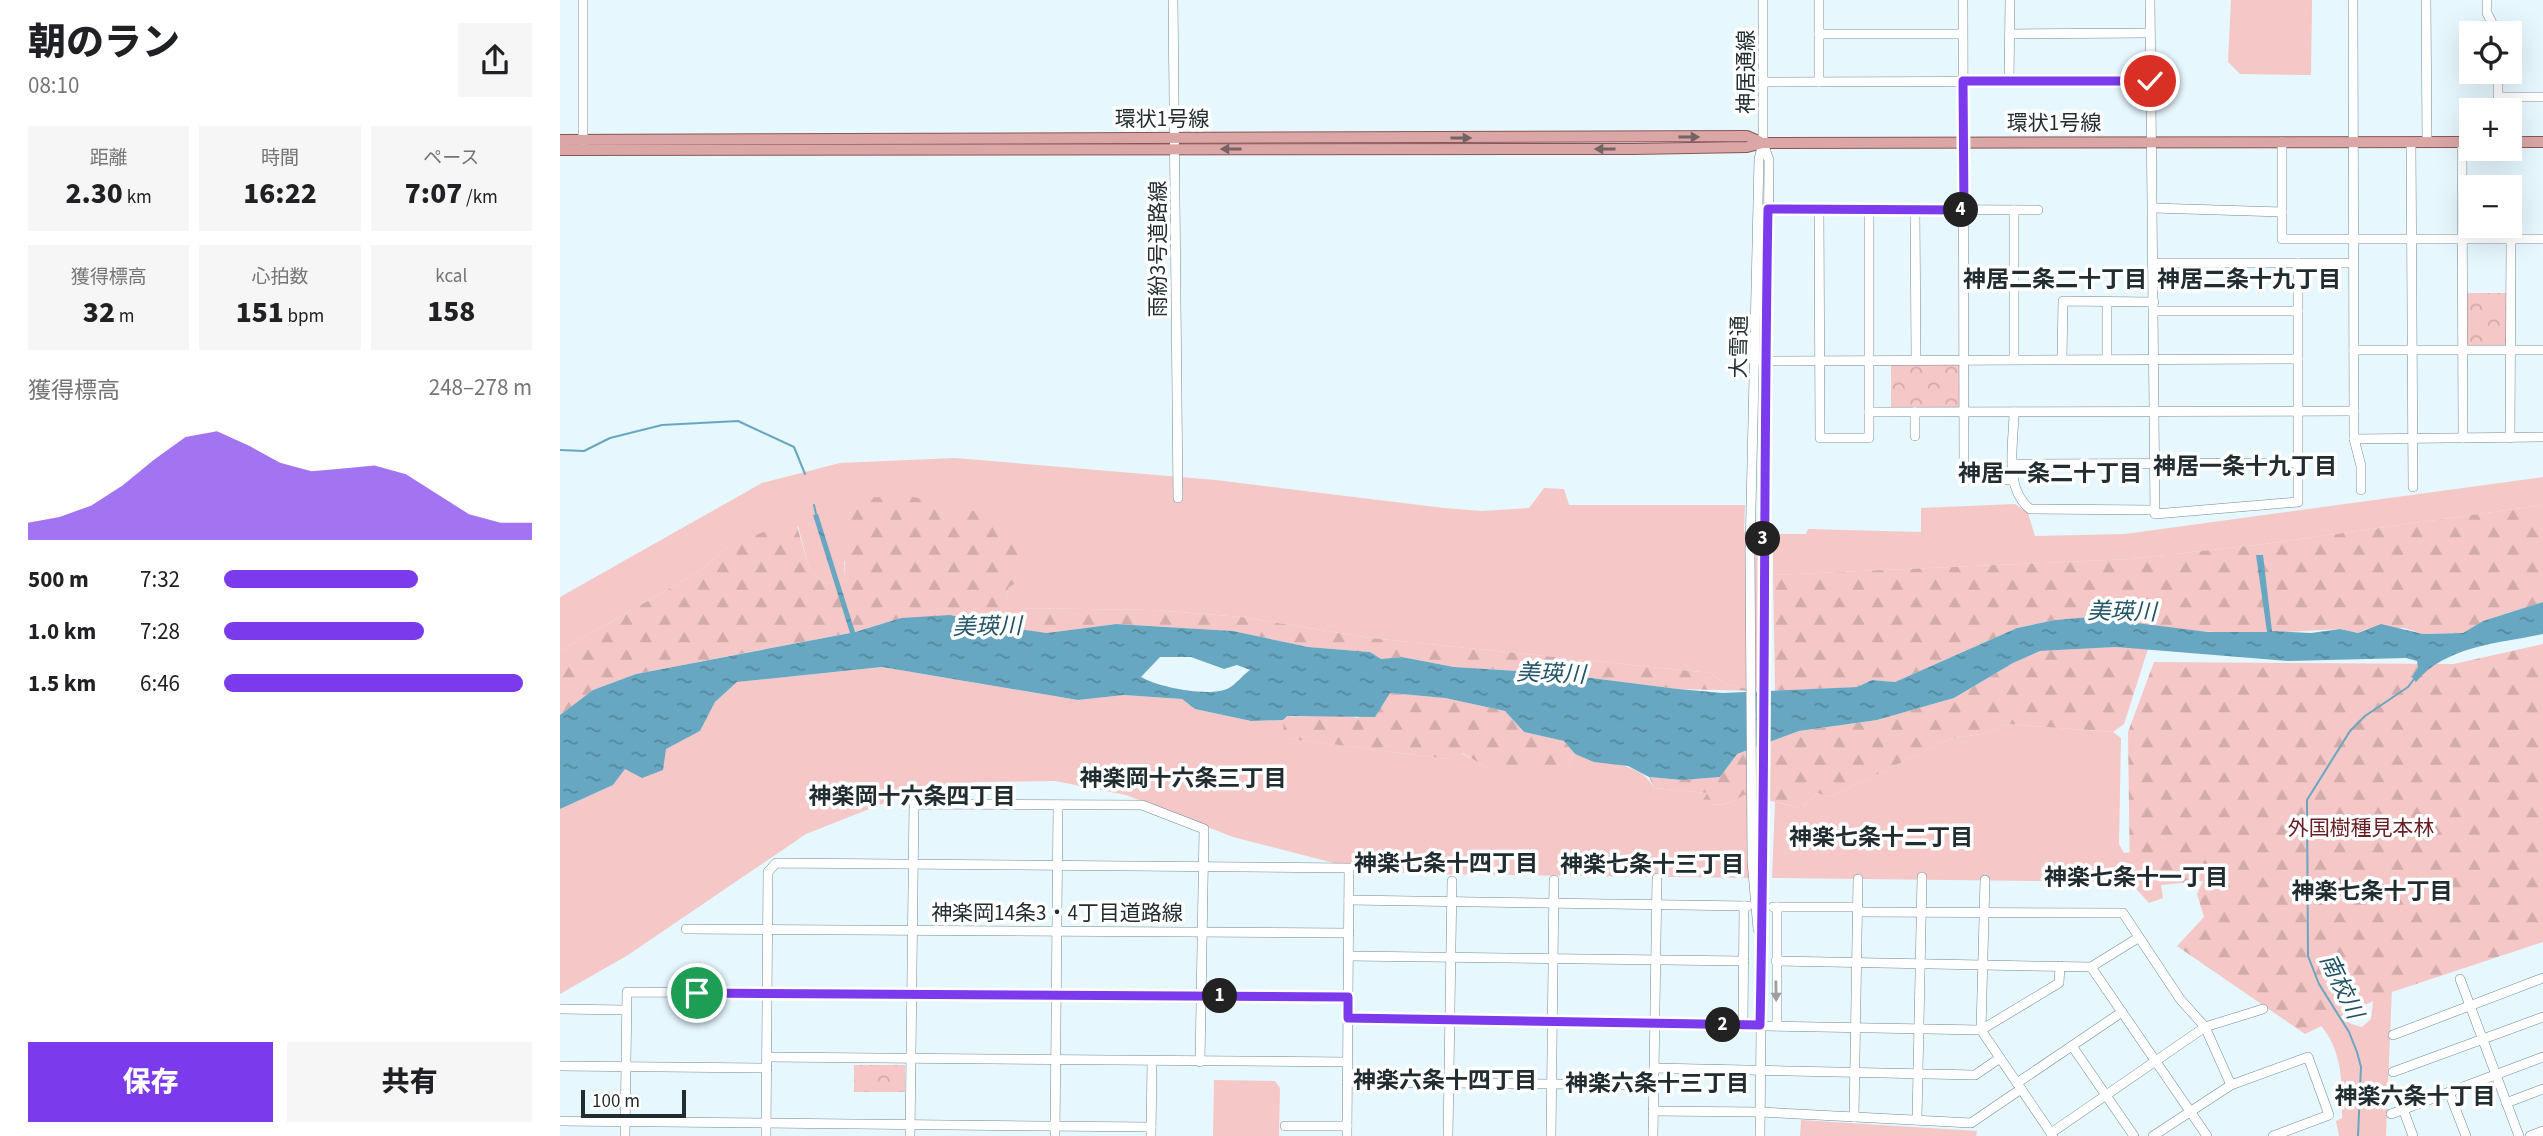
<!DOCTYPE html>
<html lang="ja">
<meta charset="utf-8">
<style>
body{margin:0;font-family:"Source Sans 3","Noto Sans JP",sans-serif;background:#f6f6f6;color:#202124;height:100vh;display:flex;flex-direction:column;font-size:26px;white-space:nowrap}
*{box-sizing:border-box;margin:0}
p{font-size:23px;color:#757577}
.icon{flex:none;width:38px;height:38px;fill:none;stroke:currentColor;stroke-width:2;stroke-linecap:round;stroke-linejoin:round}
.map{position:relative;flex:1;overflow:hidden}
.drawer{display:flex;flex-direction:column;background:#fff;width:560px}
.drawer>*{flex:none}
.buttons{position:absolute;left:1899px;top:21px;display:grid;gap:14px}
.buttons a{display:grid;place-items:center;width:63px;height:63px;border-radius:0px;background:#fff;box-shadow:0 7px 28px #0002;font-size:35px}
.scale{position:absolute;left:21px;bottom:18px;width:105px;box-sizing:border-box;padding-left:7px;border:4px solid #222d31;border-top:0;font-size:19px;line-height:24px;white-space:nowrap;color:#222d31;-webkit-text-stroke:5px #fff;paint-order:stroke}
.pin{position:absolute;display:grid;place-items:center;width:60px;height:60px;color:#fff;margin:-30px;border:4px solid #fff;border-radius:50%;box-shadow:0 2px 7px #0007}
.km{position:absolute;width:35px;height:35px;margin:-18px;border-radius:50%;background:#222;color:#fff;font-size:19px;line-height:35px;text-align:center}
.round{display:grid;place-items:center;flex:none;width:74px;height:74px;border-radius:0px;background:#f6f6f6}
.headline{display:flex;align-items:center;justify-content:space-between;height:119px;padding:0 28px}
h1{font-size:38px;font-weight:800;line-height:52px}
.stats{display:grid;grid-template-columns:repeat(3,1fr);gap:10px;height:119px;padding:7px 28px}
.stats div{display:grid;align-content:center;border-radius:0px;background:#f6f6f6;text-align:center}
.stats b{font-size:30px;font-weight:800}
.stats small{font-size:19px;font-weight:400}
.stats p{font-size:19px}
.chart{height:196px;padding:14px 28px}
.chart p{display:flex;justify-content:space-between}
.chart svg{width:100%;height:126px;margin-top:7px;fill:#7c3aed;opacity:.7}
.button{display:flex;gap:14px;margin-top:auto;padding:14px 28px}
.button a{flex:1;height:80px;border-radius:0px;background:#7c3aed;color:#fff;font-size:28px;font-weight:800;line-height:80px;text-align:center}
.button a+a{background:#f6f6f6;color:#202124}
ul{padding:0 28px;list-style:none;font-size:23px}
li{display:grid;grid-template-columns:112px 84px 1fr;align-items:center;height:52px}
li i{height:18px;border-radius:9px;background:#7c3aed}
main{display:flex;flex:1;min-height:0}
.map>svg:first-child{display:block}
.grass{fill:#f5c7c6}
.forest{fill:url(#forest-firs)}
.park{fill:url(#park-crowns)}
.water{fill:url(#water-ripples);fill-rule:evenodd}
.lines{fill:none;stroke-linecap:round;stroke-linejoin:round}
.stream{stroke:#68a7c1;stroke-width:2}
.minor-casing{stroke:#718b96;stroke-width:10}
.major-casing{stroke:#8a5557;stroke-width:12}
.minor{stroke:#fff;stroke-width:9}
.major{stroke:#daa6a6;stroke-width:10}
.oneway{fill:#756366}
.oneway2{fill:#9ca0a2}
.route-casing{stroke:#fff;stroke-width:14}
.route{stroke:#7c3aed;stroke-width:9}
.labels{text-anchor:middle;stroke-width:7;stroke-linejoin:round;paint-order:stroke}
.street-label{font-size:21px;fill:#222d31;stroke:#fff}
.park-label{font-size:21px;fill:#692025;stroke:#fff}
.neighbourhood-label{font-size:23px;font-weight:bold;fill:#222d31;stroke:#fff}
.water-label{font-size:23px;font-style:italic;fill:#215467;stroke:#fff}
</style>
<main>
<section class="drawer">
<div class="headline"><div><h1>朝のラン</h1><p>08:10</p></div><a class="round"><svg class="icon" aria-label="share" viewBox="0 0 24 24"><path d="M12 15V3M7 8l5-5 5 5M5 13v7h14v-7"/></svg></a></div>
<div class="stats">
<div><p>距離</p><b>2.30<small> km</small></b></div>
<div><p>時間</p><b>16:22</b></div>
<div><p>ペース</p><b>7:07<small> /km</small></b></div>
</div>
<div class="stats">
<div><p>獲得標高</p><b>32<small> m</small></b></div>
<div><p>心拍数</p><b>151<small> bpm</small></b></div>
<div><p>kcal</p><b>158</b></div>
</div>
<div class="chart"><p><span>獲得標高</span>248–278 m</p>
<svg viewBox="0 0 160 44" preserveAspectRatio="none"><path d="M0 44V38L10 36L20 32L30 25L40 16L50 8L60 6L70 11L80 17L90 20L100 19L110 18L120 21L130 28L140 35L150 38L160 38V44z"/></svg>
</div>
<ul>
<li><b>500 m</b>7:32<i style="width:63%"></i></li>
<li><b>1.0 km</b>7:28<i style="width:65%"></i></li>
<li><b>1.5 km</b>6:46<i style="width:97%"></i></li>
</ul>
<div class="button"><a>保存</a><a>共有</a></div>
</section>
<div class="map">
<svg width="1983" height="1136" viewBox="0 0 1983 1136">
<defs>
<pattern id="forest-firs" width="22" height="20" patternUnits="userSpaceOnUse" patternTransform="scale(1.75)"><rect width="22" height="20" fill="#f5c7c6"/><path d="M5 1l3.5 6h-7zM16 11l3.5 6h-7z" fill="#d2abab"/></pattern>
<pattern id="park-crowns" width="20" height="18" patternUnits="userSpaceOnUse" patternTransform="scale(1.75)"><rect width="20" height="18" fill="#f5c7c6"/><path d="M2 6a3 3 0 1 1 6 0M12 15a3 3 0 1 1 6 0" fill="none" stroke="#d2abab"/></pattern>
<pattern id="water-ripples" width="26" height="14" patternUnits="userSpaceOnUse" patternTransform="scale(1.75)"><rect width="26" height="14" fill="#68a7c1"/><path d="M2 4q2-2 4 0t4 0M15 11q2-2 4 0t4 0" fill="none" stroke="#55889d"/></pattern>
</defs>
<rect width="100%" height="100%" fill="#e6f7fe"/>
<g class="grass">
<path d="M1671 0H1752L1751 75 1680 74 1668 62Z"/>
<path d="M395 458 656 480 884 508 922 511 969 508 984 488 1004 489 1009 505H1185L1184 532 1199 533V691L1165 684 1151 673 811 638 681 617 595 610 455 608 446 597 449 587 284 561 285 579 264 584 249 568 238 526 169 546 137 573 0 651V597L202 483 280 463Z"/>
<path d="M1983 477V505L1704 544 1570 559 1213 575V534H1246L1248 529 1361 532V508L1455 504 1468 513 1475 536 1565 534Z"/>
<path d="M322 667 518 700 564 695 622 699 635 709 691 721 723 720 725 738 887 759 901 753 928 768H1006L1015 754C1041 764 1081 761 1094 788L1147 793 1143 802C1160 807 1168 805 1184 795L1201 799V878L853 874 782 865 673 837 566 795 495 781 414 782 337 798 246 834 68 955 0 994V809L53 785 65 769 140 731 155 702 177 682Z"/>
<path d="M1983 712V790L1927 796 1910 793 1859 826 1837 864 1826 1136H1779L1776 1121 1782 1118C1783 1070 1781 1031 1735 1005L1722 926 1725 911 1722 896 1726 888 1717 866 1699 857 1682 867 1614 873 1570 882 1212 878 1215 802 1242 808 1257 793 1271 797 1389 739 1421 734 1447 724 1553 732 1561 738 1559 844 1564 853 1611 847 1696 805 1724 812 1734 818 1740 825 1743 840C1743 901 1722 1008 1802 1027L1811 1019C1816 984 1817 948 1817 912 1817 896 1812 874 1816 858 1828 816 1880 773 1923 768 1937 767 1953 769 1966 770L1971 765 1963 731 1967 721Z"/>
<path d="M654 1080 715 1081 720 1088 719 1136H653Z"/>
<path d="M1241 1120 1417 1131 1416 1136H1240Z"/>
</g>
<g class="forest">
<path d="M349 496C395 505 428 509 464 542L460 581 449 587 446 597 456 608 595 610 681 617 811 638 1151 673 1165 684 1199 691 1118 689 992 673 894 667 842 657 821 659 810 652 748 647 673 631 556 624 487 633 341 618 294 632 76 674 33 690 0 715V651L137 573 169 546 213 528 237 526 249 568 264 584 285 579 284 504 294 498Z"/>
<path d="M1983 505V602L1923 621 1903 633 1863 634 1844 628 1806 629 1798 633 1780 629 1691 634 1620 630 1529 617 1495 620 1457 628 1335 682 1312 680 1297 687 1215 691 1213 575 1570 559 1704 544Z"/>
<path d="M1983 644V942L1832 992 1745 1034 1617 946 1644 917 1637 894 1643 881 1601 885 1603 898 1589 903 1570 882 1568 732 1594 662 1894 664Z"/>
<path d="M1556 647 1588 649 1564 724 1553 732 1447 724 1421 734 1389 739 1271 797 1257 793 1242 808 1184 795C1168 805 1160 807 1142 802L1147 793 1094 788 1089 777 1122 780 1159 777 1177 754 1239 731 1317 720 1394 698 1453 663 1480 651Z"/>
<path d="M830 693 885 698 945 711 964 732 1004 741 1015 754 1006 768H928L902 753 887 759 724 738 723 720 726 716C751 718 774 713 798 718Z"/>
</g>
<g class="park">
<path d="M1903 293H1949V349L1902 350Z"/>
<path d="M1404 359 1403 411 1331 412V360Z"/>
<rect x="294" y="1065" width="51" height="27"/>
</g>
<path class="water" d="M258 514 295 632 341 618 390 615 442 627 487 633 556 624 673 631 748 647 810 652 821 659 842 657 894 667 992 673 1118 689 1163 693 1297 687 1312 680 1335 682 1457 628 1495 620 1529 617 1648 632H1707L1696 555H1703L1712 631 1751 633 1780 629 1798 633 1821 624 1863 634 1903 633 1923 621 1983 602V634C1940 643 1885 646 1856 682L1852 677 1858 668 1857 661 1846 658 1729 661 1556 647 1480 651 1453 663 1394 698 1317 720 1239 731 1177 754 1160 777 1122 780 1089 777 1068 766 1034 762 1015 754 1004 741 964 732 945 711 885 698 830 693 815 717 727 716 723 720 691 721 635 709 622 699 564 695 518 700 322 667 177 682 155 702 140 731 106 749 103 770 82 778 65 769 53 785 0 809V715L33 690 76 674 290 633 253 515ZM600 657H631L664 669 677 665 690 670C683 675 676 684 669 688 650 698 598 687 581 677Z"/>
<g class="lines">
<g class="stream">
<path d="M0 450 24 451 50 438 102 425 178 421 234 447 245 474"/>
<path d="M254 505 256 514"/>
<path d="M1798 1136 1801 1067 1797 1052 1789 1032 1759 984 1748 956 1747 800 1790 731 1805 716 1848 687 1854 679"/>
</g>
<defs>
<g id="minor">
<path d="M23 0V145"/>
<path d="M613 0 618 498"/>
<path d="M1259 0V82"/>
<path d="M1403 0 1404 480H1453"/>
<path d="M1590 0 1595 514 1738 502V263"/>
<path d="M1793 0 1794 439 1801 466V490"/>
<path d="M1866 0 1867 142"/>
<path d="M1927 0V13L1937 33"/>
<path d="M1259 34H1402"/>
<path d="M1450 34 1590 33"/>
<path d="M1938 72V97H1983"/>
<path d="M1449 81 1450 0"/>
<path d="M1203 82 1590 81"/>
<path d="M1722 142V239H1983"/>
<path d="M1851 142 1853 487"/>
<path d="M1902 142 1903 438"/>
<path d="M1259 208 1260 438H1309V208"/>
<path d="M1593 208 1722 212"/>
<path d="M1204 209 1478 210"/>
<path d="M1355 209 1356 360"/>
<path d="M1454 210V359"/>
<path d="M1594 263H1793"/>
<path d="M1594 311H1738"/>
<path d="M1794 350H1983"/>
<path d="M1502 359 1503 301 1594 302"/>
<path d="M1547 359V302"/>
<path d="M1202 361 1738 359"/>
<path d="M1309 412 1794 411"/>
<path d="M1454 412C1454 442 1443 488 1470 509L1594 510"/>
<path d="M1355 436V412"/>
<path d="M1950 438 1951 240"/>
<path d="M1794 439 1983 437"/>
<path d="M1453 464 1738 463"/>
<path d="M789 900 1188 906"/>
<path d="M1213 907H1298"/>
<path d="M1298 912 1563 913 1620 999 1645 1027 1671 1085"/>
<path d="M126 929 789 933"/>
<path d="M1198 929 1192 861 1190 551 1199 159 1203 143V0"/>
<path d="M789 956 1184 961"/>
<path d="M1216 961 1531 967 1578 938"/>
<path d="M1531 967 1647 1136"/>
<path d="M1900 979 1959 1136"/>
<path d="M1 1009 66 1010"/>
<path d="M788 1018 1421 1030"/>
<path d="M1183 1025 1184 906"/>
<path d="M1217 1026V907"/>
<path d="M1421 1030 1425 880"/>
<path d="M1421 1030 1493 1136"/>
<path d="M1421 1030 1499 983 1500 966"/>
<path d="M1833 1035 1983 978"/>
<path d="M1512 1046 1574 1136"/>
<path d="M207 1057 787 1062"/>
<path d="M0 1066 207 1068"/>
<path d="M1094 1068 1415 1075 1440 1058"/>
<path d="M1833 1072 1983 1017"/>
<path d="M787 1082 1094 1085"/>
<path d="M1457 1083 1562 1012"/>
<path d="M1889 1092 1906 1136"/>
<path d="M1946 1103 1983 1089"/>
<path d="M1843 1109 1853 1136"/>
<path d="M1093 1111 1200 1112 1411 1123 1461 1089"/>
<path d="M1831 1114 1983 1057"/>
<path d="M1294 1117 1298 879"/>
<path d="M1357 1120 1362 877"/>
<path d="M0 1121 591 1127"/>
<path d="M725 1126H787"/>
<path d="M1491 1133 1645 1027 1703 1009"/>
<path d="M65 1136 67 992 788 997"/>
<path d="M206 1136 208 872 216 863 789 868 787 1136"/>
<path d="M350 1136 354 804 582 805 644 829 640 1062"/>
<path d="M495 1136 498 805"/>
<path d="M591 1136 592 1061"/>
<path d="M888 1136 892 881"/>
<path d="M991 1136 994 880"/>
<path d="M1093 1136 1097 878"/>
<path d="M1200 1136 1209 160 1203 143"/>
<path d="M1593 1136 1671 1085 1748 1057 1769 1115 1713 1136"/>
<path d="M1970 1136 1983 1131"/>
</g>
<g id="major">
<path d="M0 140 1187 136 1203 143"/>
<path d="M1950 142H1983"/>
<path d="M0 150 1073 149 1187 147 1203 143 1911 142"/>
</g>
</defs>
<use href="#minor" class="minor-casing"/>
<use href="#major" class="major-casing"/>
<use href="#minor" class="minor"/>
<use href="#major" class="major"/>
</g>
<defs><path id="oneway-solid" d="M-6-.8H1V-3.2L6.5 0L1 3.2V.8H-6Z" transform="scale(1.75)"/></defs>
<g class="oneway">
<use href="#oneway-solid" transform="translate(1129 137)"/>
<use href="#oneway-solid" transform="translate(901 138)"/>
<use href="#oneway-solid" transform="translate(671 149) rotate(180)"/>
<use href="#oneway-solid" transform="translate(1045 149) rotate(180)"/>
</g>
<use class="oneway2" href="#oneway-solid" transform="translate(1216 991) rotate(89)"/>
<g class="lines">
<defs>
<path id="route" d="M137 993 788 997V1018L1200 1025C1206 753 1203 481 1208 209L1404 210 1403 81H1590"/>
</defs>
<use href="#route" class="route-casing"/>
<use href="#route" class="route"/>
</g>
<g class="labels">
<g class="street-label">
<text transform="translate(1186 72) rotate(-90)" y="7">神居通線</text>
<text x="602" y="126">環状1号線</text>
<text x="1494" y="130">環状1号線</text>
<text transform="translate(598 249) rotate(-90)" y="7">雨紛3号道路線</text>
<text transform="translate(1179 347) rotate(-89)" y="7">大雪通</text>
<text x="497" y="920">神楽岡14条3・4丁目道路線</text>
</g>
<g class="park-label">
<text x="1801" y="835">外国樹種見本林</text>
</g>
<g class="neighbourhood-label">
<text x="1495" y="287">神居二条二十丁目</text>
<text x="1689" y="287">神居二条十九丁目</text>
<text x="1685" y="474">神居一条十九丁目</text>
<text x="1490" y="481">神居一条二十丁目</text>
<text x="623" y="786">神楽岡十六条三丁目</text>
<text x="352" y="804">神楽岡十六条四丁目</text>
<text x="1321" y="845">神楽七条十二丁目</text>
<text x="886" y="871">神楽七条十四丁目</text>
<text x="1092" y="872">神楽七条十三丁目</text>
<text x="1576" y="885">神楽七条十一丁目</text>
<text x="1812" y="899">神楽七条十丁目</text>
<text x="885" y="1088">神楽六条十四丁目</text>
<text x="1097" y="1091">神楽六条十三丁目</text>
<text x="1855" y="1104">神楽六条十丁目</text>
</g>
<g class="water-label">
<text transform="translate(1562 611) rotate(1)" y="8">美瑛川</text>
<text transform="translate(427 626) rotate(-1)" y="8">美瑛川</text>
<text transform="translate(991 673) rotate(2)" y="8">美瑛川</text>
<text transform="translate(1782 986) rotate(64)" y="8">南校川</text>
</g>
</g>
</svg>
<div class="buttons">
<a><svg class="icon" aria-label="locate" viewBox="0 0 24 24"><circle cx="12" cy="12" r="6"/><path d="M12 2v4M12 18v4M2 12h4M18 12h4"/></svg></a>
<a>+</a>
<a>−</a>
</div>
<div class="scale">100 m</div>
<div class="pin" style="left:137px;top:993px;background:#1e9e55"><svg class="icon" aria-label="arrive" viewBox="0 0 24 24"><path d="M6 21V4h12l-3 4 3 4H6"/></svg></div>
<div class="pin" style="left:1590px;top:81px;background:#d93025"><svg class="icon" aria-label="check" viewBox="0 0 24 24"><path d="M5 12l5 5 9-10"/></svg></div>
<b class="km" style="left:660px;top:996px">1</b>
<b class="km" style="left:1163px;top:1025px">2</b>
<b class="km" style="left:1203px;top:539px">3</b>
<b class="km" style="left:1401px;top:210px">4</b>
</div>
</main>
